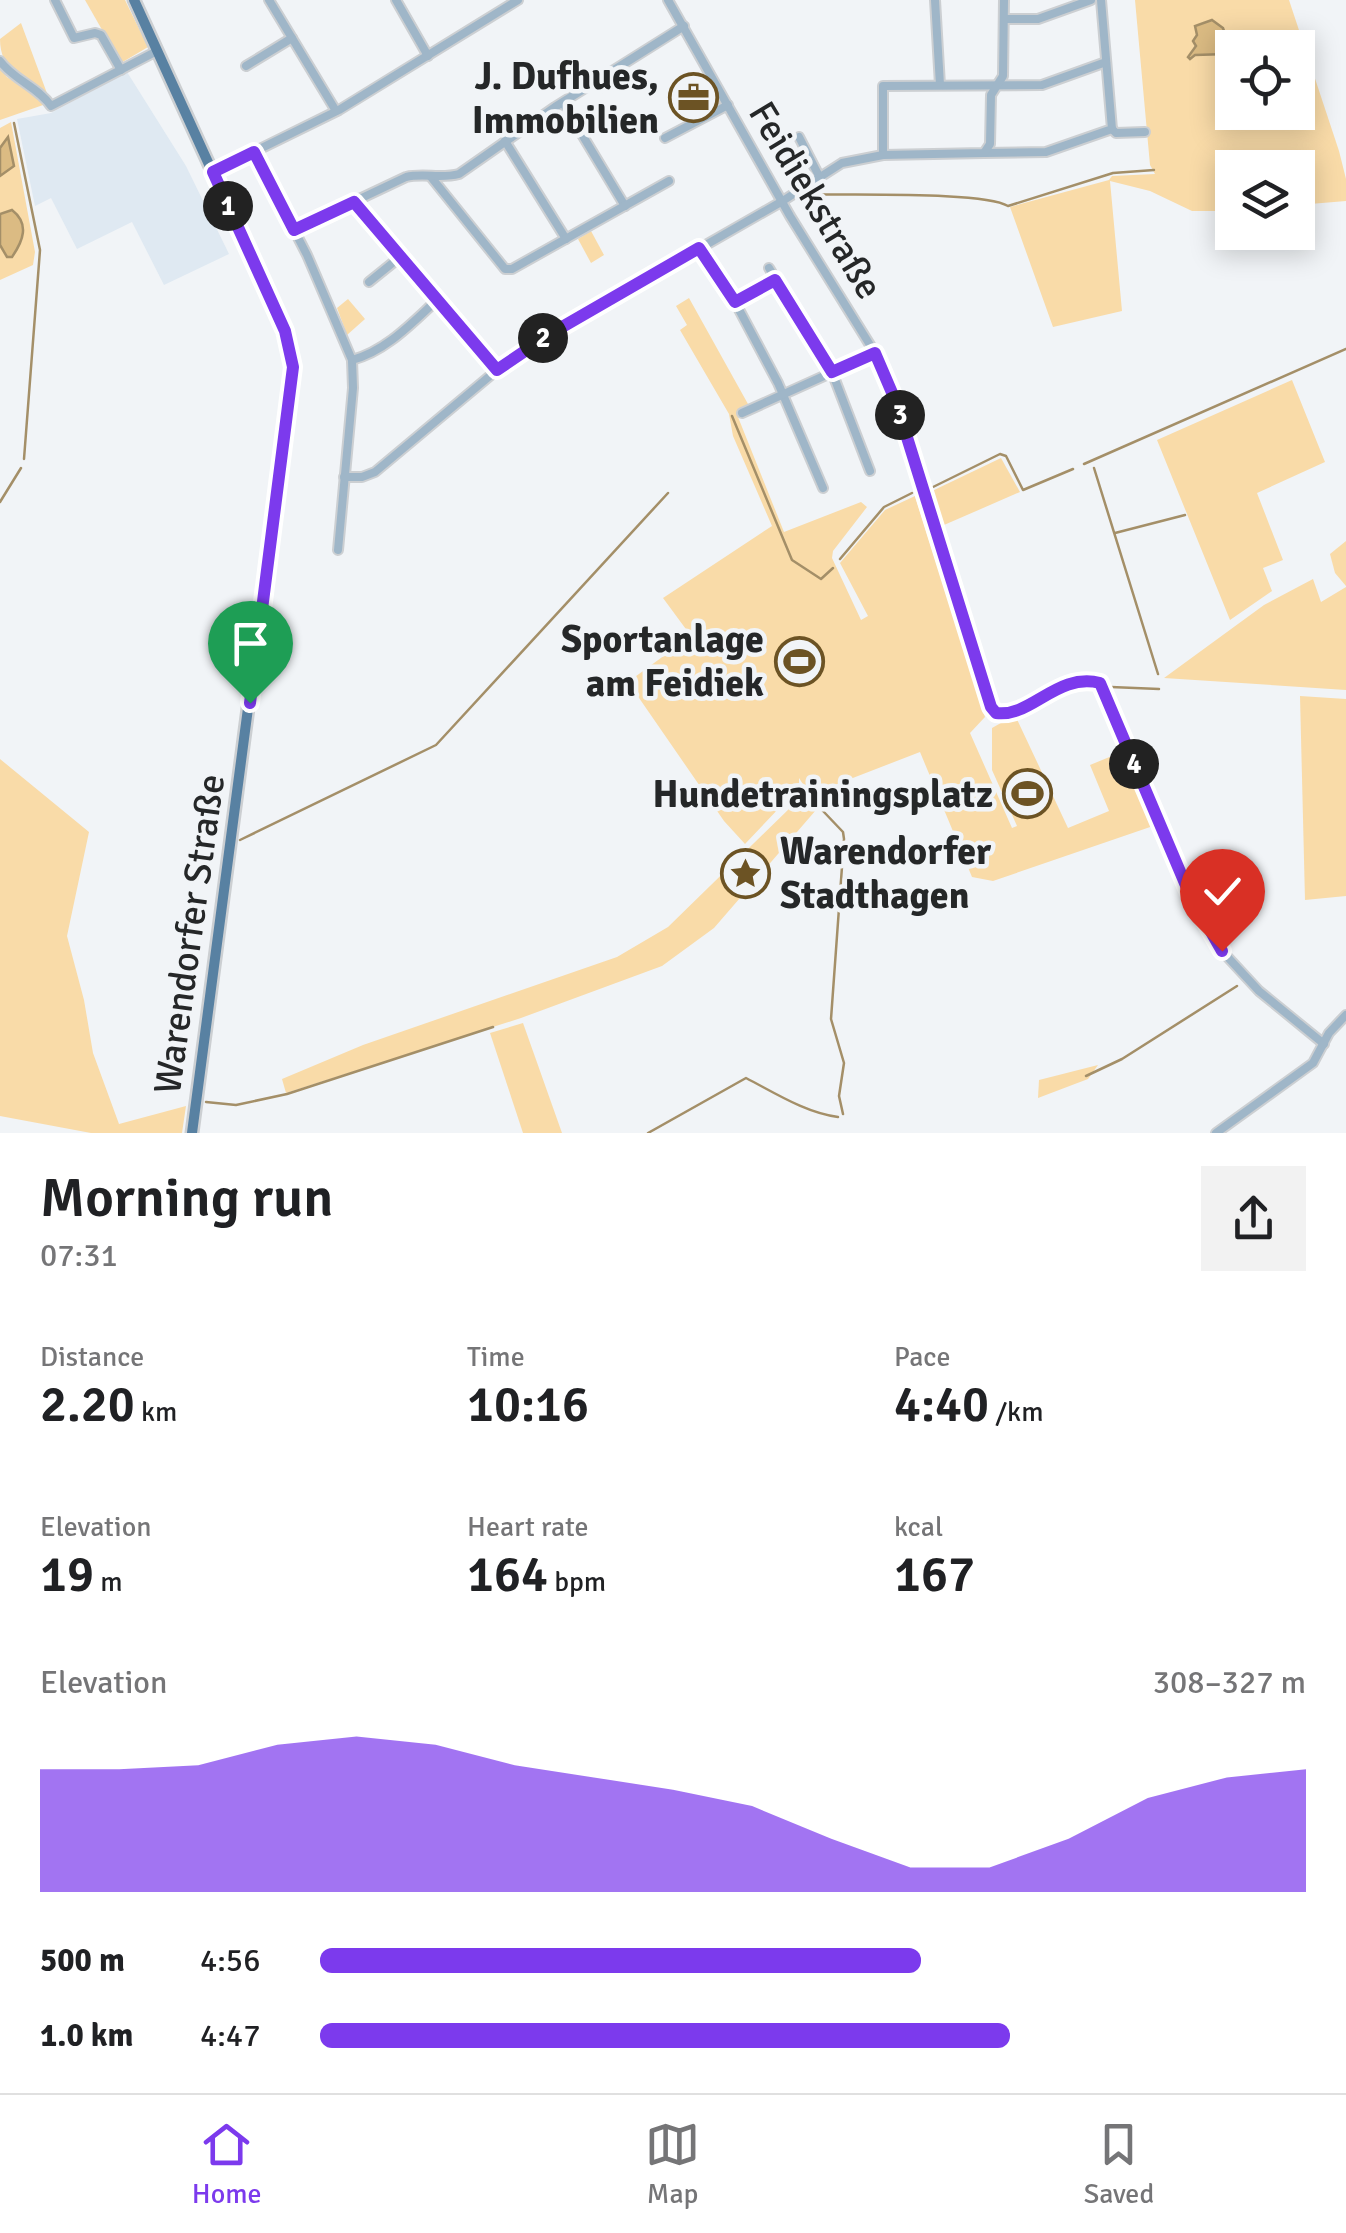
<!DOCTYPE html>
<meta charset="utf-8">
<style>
body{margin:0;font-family:Signika,sans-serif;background:#f2f2f2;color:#202124;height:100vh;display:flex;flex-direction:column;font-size:38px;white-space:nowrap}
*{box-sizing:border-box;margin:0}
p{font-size:32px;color:#757577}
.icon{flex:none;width:55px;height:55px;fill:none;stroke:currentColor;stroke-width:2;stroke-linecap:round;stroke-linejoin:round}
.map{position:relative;height:1133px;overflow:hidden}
.drawer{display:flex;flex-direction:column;background:#fff;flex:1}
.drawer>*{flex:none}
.tools{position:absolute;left:1215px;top:30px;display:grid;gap:20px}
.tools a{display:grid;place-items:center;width:100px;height:100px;border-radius:0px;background:#fff;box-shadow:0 5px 25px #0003;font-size:50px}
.pin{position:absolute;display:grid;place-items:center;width:85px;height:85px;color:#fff;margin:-102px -42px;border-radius:50% 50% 50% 0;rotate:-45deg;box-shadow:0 0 10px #0007}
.pin .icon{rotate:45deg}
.km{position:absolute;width:50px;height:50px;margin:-25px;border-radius:50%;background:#222;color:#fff;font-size:28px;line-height:50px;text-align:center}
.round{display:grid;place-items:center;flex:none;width:105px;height:105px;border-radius:0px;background:#f2f2f2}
.head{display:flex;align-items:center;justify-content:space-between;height:170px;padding:0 40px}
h1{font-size:55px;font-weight:600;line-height:75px}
.stats{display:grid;grid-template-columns:repeat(3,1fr);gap:15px;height:170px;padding:10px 40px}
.stats div{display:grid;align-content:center}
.stats b{font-size:50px;font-weight:600}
.stats small{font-size:28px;font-weight:400}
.stats p{font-size:28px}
.chart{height:280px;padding:20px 40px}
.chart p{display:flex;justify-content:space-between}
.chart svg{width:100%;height:180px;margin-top:10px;fill:#7c3aed;opacity:.7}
ul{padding:0 40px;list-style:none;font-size:32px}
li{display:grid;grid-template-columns:160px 120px 1fr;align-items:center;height:75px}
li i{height:25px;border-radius:12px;background:#7c3aed}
.tab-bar{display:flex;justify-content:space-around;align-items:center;height:140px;border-top:2px solid #e0e0e0;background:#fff;font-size:28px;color:#757577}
.tab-bar a{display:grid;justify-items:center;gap:5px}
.tab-bar .on{color:#7c3aed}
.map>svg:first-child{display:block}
.built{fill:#dfe9f2}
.green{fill:#f9dba8;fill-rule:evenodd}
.water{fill:#dbbb83;stroke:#a48f68;stroke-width:2.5}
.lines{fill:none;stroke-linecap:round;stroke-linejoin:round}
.stream{stroke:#a48f68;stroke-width:2.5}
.minor-casing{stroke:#cccfd2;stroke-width:12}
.major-casing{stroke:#cccfd2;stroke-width:15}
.minor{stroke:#9fb6c8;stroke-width:8}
.major{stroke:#5881a2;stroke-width:10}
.route-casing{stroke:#fff;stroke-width:20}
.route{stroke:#7c3aed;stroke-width:12}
.labels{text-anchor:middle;stroke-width:9;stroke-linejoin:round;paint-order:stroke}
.poi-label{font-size:38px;font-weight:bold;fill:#252728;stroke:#f1f4f7;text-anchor:end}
.street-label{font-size:38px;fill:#252728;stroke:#f1f4f7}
</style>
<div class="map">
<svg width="1346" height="1133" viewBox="0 0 1346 1133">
<rect width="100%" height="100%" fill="#f1f4f7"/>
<path class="built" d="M127 72 186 166 229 254 164 285 132 222 77 249 51 198 35 206 17 119 51 113Z"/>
<g class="green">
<path d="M85 0H125L148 47 121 63Z"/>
<path d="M1135 0H1289L1339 151 1346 179V201L1298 205V168H1232V211H1192L1150 191 1110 181 1122 311 1053 327 1010 207 1109 180 1112 176 1155 174 1150 165ZM1232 48H1298V112H1232Z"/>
<path d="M21 23 48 96C24 80 0 71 0 39Z"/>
<path d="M0 68 7 77 46 104 0 120Z"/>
<path d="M11 122 35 252 33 265 0 280V245L7 256 12 257C24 239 29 225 8 213L0 214V128Z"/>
<path d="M591 231 604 255 591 263 578 239Z"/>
<path d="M689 298 748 404 738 410V417L784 532 861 502 867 507 833 551 832 558 861 620 868 616 840 563 885 510 915 496 985 717 970 733 1012 828 1017 826 992 770V728L1015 715 1068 828 1109 811 1090 765 1124 751 1156 825 993 881 972 877 920 752 814 793 806 789 799 778V794L782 805 745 844 724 821 628 682 691 636 663 598 772 526 733 436 729 414 680 330 687 325 676 306Z"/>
<path d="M348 299 365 319 347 335 337 308Z"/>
<path d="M1292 380 1325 462 1257 493 1283 560 1263 568 1272 591 1230 620 1157 440Z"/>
<path d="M1001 458 1020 492 944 525 940 523 930 492Z"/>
<path d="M1346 541V586L1335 573 1330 554Z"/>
<path d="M1313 579 1321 602 1346 587V690L1164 678 1264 605Z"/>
<path d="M1300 696 1346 699V896L1305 900Z"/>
<path d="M0 759 89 832 67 936 84 1000 93 1053 119 1124 186 1106 182 1133H91L0 1116Z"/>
<path d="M806 798 816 810 714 928 662 966 521 1018 286 1093 282 1079 363 1045 617 957 668 927 792 806Z"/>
<path d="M523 1023 562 1133H523L490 1033Z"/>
<path d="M1098 1065 1088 1079 1038 1098 1039 1080Z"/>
</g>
<g class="water">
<path d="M1212 20 1223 28 1231 51 1227 54 1195 55 1190 59 1188 57 1196 46 1193 41 1197 35 1195 26Z"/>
<path d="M8 137 14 166 0 176V148Z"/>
<path d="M12 210C30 224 23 241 12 257H7L0 245V214Z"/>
</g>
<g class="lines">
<g class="stream">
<path d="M14 123 40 250 24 459"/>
<path d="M809 194C847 196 983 191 1008 206L1113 173 1154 170"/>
<path d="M732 416 792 560 821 579 833 568"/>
<path d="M1084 464 1346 349"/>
<path d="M1094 468 1158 674"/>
<path d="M931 488 1000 454 1006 456 1023 490 1073 469"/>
<path d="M0 502 21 468"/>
<path d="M1115 533 1185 515"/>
<path d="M840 559 884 507 912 493"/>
<path d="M1111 687 1159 689"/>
<path d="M823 811 843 832 844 839 831 1019 844 1063 839 1096 843 1114"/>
<path d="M240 840 436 745 668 493"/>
<path d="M1086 1076 1122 1059 1237 986"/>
<path d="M206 1102 236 1105 287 1094 493 1027"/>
<path d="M648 1133 746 1078C775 1093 806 1113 838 1117"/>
</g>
<defs>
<g id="minor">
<path d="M55 0 74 38 95 33 101 35 121 70"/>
<path d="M269 0 336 111"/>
<path d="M396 0 428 56"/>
<path d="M668 0 790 216 875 353 906 431 991 707 996 713C1031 719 1057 672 1100 683L1207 928 1222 951 1259 991 1324 1044"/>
<path d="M935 0 940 85"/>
<path d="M1004 19H1038L1091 0"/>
<path d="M0 61C14 80 38 87 51 106L157 51"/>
<path d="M246 66 292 38"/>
<path d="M563 103 625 206"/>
<path d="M1112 129 1116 133 1145 132"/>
<path d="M799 137 820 178"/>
<path d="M665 138 728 105"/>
<path d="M505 141 566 239"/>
<path d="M254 152 307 255 352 360 353 388 338 550"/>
<path d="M984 153 1046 152 1112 129 1101 0"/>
<path d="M883 155V86L1042 85 1106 62"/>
<path d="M213 172 339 110 518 0"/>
<path d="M431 177 505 269H512L669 181"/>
<path d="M354 202 497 370"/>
<path d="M294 230 406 177C424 173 441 179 459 174L555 107 684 26"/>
<path d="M699 248 735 302 778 383 823 488"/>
<path d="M769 268 832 372 870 471"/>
<path d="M369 282 400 257"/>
<path d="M735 302 775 279"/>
<path d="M352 360C386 351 412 323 437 300"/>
<path d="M742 413 875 353"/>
<path d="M344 477H362L375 472 497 370 550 334 781 202 842 163 883 155 984 153 990 144 991 95 1003 76 1004 0"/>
<path d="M1216 1133 1313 1063 1329 1033 1346 1015"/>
</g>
<path id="major" d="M134 0 279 318 293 367 192 1133"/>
</defs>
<use href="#minor" class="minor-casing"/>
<use href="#major" class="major-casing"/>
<use href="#minor" class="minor"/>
<use href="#major" class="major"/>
</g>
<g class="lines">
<defs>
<path id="route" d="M250 703 293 367 285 331 213 172 254 152 294 230 354 202 497 370 550 334 699 248 735 302 775 280 832 372 875 353 896 402 991 707 996 713C1031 718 1057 672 1100 683L1190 895 1222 951"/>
</defs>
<use href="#route" class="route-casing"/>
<use href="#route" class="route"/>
</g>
<defs>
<symbol id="office-ring" viewBox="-11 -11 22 22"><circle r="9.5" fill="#f1f4f7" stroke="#6c5324" stroke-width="1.5"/><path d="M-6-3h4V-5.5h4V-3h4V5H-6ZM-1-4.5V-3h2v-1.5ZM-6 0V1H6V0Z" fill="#6c5324"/></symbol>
<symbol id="stadium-ring" viewBox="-11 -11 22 22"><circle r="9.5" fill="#f1f4f7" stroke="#6c5324" stroke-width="1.5"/><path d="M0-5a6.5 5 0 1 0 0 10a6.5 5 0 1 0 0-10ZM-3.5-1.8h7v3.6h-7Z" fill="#6c5324"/></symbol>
<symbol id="sight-ring" viewBox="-11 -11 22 22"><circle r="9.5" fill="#f1f4f7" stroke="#6c5324" stroke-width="1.5"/><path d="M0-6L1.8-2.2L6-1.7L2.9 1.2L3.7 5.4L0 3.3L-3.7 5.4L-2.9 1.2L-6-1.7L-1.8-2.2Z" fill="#6c5324"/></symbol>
</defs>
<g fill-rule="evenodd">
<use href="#office-ring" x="666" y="70" width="55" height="55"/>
<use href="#stadium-ring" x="772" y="634" width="55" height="55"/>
<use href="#stadium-ring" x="1000" y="766" width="55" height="55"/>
<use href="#sight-ring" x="718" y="846" width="55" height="55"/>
</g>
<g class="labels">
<g class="poi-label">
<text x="659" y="89">J. Dufhues,<tspan x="659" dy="44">Immobilien</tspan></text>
<text x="764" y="652">Sportanlage<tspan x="764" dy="44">am Feidiek</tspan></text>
<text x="993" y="807">Hundetrainingsplatz</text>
<text x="780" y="864" text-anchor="start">Warendorfer<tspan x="780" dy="44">Stadthagen</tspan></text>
</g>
<g class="street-label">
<text transform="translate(816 200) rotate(59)" y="13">Feidiekstraße</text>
<text transform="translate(189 934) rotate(-82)" y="13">Warendorfer Straße</text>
</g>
</g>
</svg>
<div class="tools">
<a><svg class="icon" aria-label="locate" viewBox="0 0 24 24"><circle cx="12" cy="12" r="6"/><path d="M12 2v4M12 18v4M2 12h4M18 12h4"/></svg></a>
<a><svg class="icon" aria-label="layers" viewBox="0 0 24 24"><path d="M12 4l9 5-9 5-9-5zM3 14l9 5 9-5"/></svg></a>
</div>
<div class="pin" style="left:250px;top:703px;background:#1e9e55"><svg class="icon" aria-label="arrive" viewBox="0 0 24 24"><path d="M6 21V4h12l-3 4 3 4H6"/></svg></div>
<div class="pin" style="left:1222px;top:951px;background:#d93025"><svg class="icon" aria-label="check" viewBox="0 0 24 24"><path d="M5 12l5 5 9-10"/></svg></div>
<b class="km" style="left:228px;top:206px">1</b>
<b class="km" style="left:543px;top:338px">2</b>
<b class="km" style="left:900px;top:415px">3</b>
<b class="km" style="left:1134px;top:764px">4</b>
</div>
<section class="drawer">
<div class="head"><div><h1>Morning run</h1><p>07:31</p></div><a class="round"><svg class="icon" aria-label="share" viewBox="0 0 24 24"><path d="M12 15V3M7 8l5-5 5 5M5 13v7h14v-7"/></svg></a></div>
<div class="stats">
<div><p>Distance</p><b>2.20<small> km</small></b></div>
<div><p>Time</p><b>10:16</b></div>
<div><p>Pace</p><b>4:40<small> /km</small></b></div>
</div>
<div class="stats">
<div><p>Elevation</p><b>19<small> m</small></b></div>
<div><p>Heart rate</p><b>164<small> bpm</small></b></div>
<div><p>kcal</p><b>167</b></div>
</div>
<div class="chart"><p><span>Elevation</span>308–327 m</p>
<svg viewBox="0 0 160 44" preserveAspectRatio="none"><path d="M0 44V14L10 14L20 13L30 8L40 6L50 8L60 13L70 16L80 19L90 23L100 31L110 38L120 38L130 31L140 21L150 16L160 14V44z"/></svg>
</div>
<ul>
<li><b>500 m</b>4:56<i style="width:61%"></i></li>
<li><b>1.0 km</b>4:47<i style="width:70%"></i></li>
</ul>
</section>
<nav class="tab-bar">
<a class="on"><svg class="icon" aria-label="home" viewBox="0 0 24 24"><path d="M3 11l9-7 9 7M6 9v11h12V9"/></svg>Home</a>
<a><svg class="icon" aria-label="map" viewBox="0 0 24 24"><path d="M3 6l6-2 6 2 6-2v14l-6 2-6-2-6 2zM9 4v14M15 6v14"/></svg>Map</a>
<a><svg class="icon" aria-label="saved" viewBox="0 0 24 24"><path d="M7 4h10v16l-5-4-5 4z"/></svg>Saved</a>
</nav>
